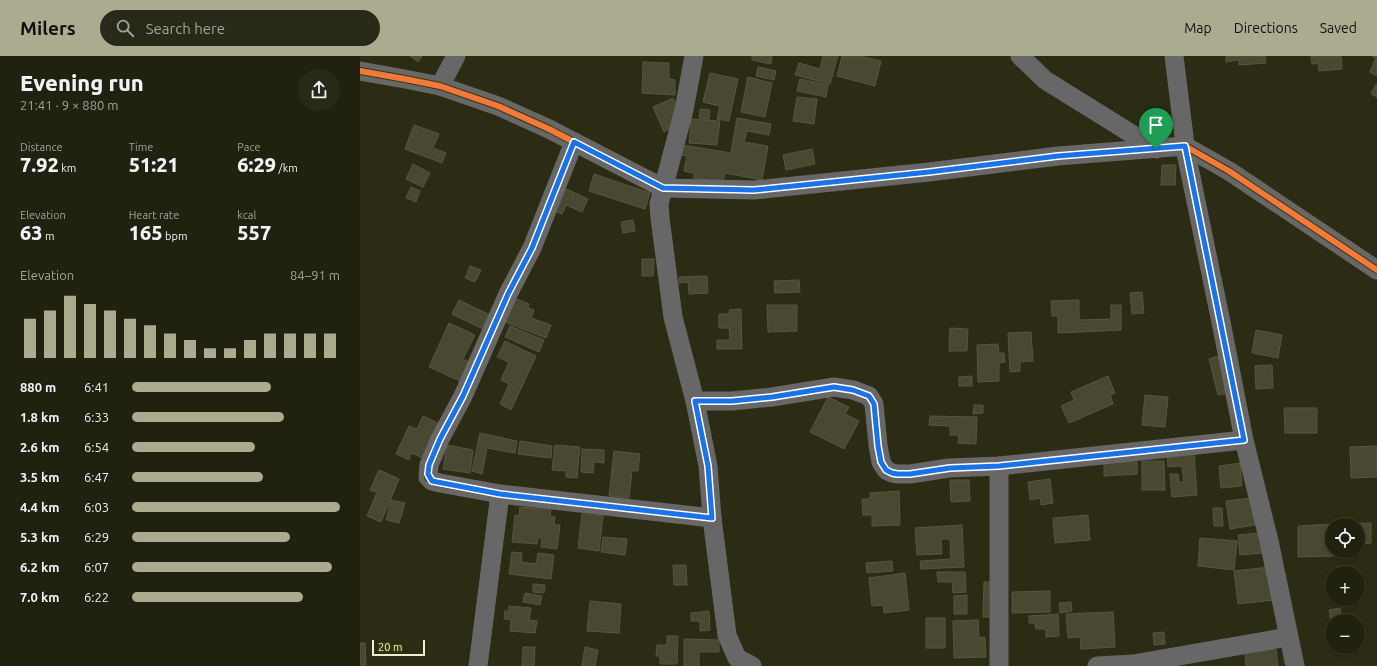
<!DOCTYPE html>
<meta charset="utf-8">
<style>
body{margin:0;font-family:Ubuntu,sans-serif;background:#292918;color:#f1f3f6;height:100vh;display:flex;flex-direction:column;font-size:15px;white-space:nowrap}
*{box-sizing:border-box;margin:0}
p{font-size:13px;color:#a2a39e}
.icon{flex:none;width:22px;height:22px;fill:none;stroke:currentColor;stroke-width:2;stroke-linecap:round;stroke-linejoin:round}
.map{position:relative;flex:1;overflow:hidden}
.drawer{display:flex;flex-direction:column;background:#21210f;width:360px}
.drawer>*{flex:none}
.controls{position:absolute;left:965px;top:462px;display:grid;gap:8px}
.controls a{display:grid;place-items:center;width:40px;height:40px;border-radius:50%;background:#21210f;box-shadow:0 2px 6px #0003,0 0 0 1px #3e3e2f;font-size:20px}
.scale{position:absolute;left:12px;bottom:10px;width:53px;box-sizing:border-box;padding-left:4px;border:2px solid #eeefd1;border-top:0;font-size:11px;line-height:14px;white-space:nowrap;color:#eeefd1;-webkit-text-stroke:3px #373709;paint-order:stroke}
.pin{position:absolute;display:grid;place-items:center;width:34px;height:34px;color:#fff;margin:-41px -17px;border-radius:50% 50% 50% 0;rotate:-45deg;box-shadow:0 0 4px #0007}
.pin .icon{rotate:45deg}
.round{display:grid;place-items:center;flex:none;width:42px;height:42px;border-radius:21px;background:#292918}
.headline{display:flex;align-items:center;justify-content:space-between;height:68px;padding:0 20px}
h1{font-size:22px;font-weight:800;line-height:30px}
.stats{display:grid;grid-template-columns:repeat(3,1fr);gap:6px;height:68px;padding:4px 20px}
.stats div{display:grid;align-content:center}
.stats b{font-size:20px;font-weight:800}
.stats small{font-size:11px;font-weight:400}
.stats p{font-size:11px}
.chart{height:112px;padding:8px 20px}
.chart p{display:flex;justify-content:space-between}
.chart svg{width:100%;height:72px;margin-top:4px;stroke:#aaab8f;stroke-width:6}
ul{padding:0 20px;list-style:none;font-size:13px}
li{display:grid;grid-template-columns:64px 48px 1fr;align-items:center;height:30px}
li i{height:10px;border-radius:5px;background:#aaab8f}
header{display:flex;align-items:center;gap:24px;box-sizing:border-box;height:56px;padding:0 20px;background:#aaab8f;color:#111}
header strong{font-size:19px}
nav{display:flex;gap:22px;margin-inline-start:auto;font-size:14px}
.search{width:280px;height:36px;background:#292918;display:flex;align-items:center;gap:10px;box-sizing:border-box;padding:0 14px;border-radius:22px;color:#a2a39e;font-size:15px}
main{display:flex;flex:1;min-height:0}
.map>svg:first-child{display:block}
.building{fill:#494932;stroke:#575741}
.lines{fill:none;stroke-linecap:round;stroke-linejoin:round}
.minor{stroke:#686767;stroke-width:19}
.cycleway-casing{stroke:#373709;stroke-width:8}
.cycleway{stroke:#f17a3a;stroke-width:6}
.route-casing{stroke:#fff;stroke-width:8}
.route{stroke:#1a73e8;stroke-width:5}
</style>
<header>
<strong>Milers</strong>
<div class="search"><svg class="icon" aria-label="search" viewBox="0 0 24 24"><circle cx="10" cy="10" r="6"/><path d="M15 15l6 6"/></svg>Search here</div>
<nav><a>Map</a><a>Directions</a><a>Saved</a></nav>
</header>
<main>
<section class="drawer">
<div class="headline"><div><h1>Evening run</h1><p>21:41 · 9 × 880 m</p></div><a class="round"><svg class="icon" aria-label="share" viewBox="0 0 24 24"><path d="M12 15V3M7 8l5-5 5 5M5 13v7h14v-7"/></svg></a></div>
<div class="stats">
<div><p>Distance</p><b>7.92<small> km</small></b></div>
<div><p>Time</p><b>51:21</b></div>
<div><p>Pace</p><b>6:29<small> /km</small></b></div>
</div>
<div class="stats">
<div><p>Elevation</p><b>63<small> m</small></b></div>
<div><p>Heart rate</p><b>165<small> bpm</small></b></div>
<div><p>kcal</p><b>557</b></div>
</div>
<div class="chart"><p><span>Elevation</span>84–91 m</p>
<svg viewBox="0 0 160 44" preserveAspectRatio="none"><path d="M5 44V20M15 44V15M25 44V6M35 44V11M45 44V15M55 44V20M65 44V24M75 44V29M85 44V33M95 44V38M105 44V38M115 44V33M125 44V29M135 44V29M145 44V29M155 44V29"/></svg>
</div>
<ul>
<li><b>880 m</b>6:41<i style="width:67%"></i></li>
<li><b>1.8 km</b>6:33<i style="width:73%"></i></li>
<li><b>2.6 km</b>6:54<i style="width:59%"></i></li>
<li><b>3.5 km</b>6:47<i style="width:63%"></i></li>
<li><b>4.4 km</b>6:03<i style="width:100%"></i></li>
<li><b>5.3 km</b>6:29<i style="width:76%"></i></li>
<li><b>6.2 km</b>6:07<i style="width:96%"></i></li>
<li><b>7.0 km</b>6:22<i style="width:82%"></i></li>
</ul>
</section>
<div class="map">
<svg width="1017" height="610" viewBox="0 0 1017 610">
<rect width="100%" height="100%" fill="#2c2c14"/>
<g class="building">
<path d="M50 0H62L58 6Z"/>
<path d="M392 0H412L411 8 392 4Z"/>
<path d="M463 0H478L470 28 435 19 439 7 460 13Z"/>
<path d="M482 0H500L521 5 515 30 477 20Z"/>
<path d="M866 0H905L906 7 879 9V4L866 6Z"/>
<path d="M951 0H981L982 13 959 15 958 7 952 8Z"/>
<path d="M1012 0H1017V20L1010 16 1016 2Z"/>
<path d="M283 6 309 7V23L315 24V39L282 37Z"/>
<path d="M398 11 416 15 414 24 396 20Z"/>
<path d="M350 17 378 23 369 65 357 63 360 50 343 46Z"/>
<path d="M388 21 412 27 405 61 381 56Z"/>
<path d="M440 23 468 29 466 41 437 35Z"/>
<path d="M1016 28H1017V41L1011 38Z"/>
<path d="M437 41 457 43 454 68 433 65Z"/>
<path d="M313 42 321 59 315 70 304 76 293 51Z"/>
<path d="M340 53 350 54 349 63 339 62Z"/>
<path d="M377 62 411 68 409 79 387 75 384 86 408 90 402 124 365 117 363 127 333 122 334 117 324 115 327 100 320 99 322 89 371 97Z"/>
<path d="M331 63 360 65 357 89 329 87Z"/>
<path d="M54 69 79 78 73 92 86 97 82 107 45 93Z"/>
<path d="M452 93 455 108 426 114 423 99Z"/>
<path d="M53 108 70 117 63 131 46 123Z"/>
<path d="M802 109H816L815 129H801Z"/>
<path d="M234 118 290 137 285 153 229 135Z"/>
<path d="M200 130 228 143 222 156 206 149 202 158 190 153Z"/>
<path d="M51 131 60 135 56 146 46 142Z"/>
<path d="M273 164 275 175 263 177 261 166Z"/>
<path d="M282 203H294L293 220H282Z"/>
<path d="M110 210 121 214 115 226 105 222Z"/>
<path d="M347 220 348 237 329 238 328 226 319 227V221Z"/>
<path d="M439 224 440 236 415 237 414 225Z"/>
<path d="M782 236 784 257 772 258 770 237Z"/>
<path d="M154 242 169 248 168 252 174 254 171 262 191 269 186 282 145 266Z"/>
<path d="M99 244 134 261 127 275 92 258Z"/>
<path d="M719 244V264L751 263V249H761V274L698 277V260H692L691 245Z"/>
<path d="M407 249H437V275L408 276Z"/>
<path d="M381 253 382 293H357V284H370L369 272H359V258H370L369 254Z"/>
<path d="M89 267 115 279 103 303 109 306 100 325 69 311Z"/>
<path d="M150 270 184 284 179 296 145 281Z"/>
<path d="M590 272 608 273 607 295H589Z"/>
<path d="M896 274 922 279 918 302 892 297Z"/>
<path d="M671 276 673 305 660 306V315L650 316 648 277Z"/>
<path d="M145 285 176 300 151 354 140 348 149 328 141 324 149 306 137 301Z"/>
<path d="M638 288 639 297H644L645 306 639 307V325L618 326 617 289Z"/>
<path d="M859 300 869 337 858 339 849 303Z"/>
<path d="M912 309 913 332 896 333 895 310Z"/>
<path d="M612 320V330H599V321Z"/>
<path d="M748 320 755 337 750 339 753 348 709 367 701 350 714 344 711 336Z"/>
<path d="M785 339 808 341 805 371 782 369Z"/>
<path d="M468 341 489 351 485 358 499 365 484 393 450 376Z"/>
<path d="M614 349H623V357L613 358Z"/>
<path d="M924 352H957V377H925Z"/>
<path d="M63 360 80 368 65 403 51 397 49 404 36 398 49 370 57 373Z"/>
<path d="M570 360 617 361 616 388 598 387 599 379H590V370L569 369Z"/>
<path d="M120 377 157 385 155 397 127 392 122 418 112 415Z"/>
<path d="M160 385 192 390 191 402 158 398Z"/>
<path d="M87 389 113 394 110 417 83 413Z"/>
<path d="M195 389 220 391 217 422 206 421V415L192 414Z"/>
<path d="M1017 390V421L991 422 990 391Z"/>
<path d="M222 393 244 394V407L234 406 233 417 221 416Z"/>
<path d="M254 395 280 398 278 415H272L269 442 249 440Z"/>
<path d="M834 397 837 439 812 441 810 418H818L819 426H824L822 410 808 411 807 399Z"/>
<path d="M782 405H804L805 434H782Z"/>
<path d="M777 406V418L744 420V407Z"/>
<path d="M880 407 882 430 861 432 859 410Z"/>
<path d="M19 414 39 423 21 466 7 460 17 436 10 434Z"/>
<path d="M690 423 693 447 681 449 680 442 670 444 668 426Z"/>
<path d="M590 424H609L610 445 591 446Z"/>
<path d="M539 435 540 469 512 470V459H503L502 443H510V437Z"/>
<path d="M892 442 895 469 870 473 866 445Z"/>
<path d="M31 444 45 447 39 467 26 464Z"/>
<path d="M160 451 191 454 190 460 195 461 194 469H200L197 493 181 491 182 482H178L177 488 152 486 155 459 159 460Z"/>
<path d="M853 452H862L863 470H854Z"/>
<path d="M222 458 243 460 239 495 218 492Z"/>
<path d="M728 459 730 484 695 487 693 462Z"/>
<path d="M1011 467V487L998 488V469H976V468Z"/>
<path d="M974 468 972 469V495H975V500L938 501V470Z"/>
<path d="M602 469 604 511 561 513 560 505 591 503 590 483H581L582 498 557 499 555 472Z"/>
<path d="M901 477 903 497 880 499 878 479Z"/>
<path d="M243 481 267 483 265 499 241 496Z"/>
<path d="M840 482 877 485 874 514 838 510Z"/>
<path d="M152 496 162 497 161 506 176 508 178 497 194 499 191 523 149 518Z"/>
<path d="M532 505 533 515 507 517 506 507Z"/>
<path d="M313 509H326L327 529H314Z"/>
<path d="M910 511 914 544 878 548 874 515Z"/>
<path d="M577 516H605L606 536 593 537 592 526H578Z"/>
<path d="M545 517 549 554 524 557 523 549 512 550 509 522Z"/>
<path d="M624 526H635V561H623Z"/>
<path d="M173 528 185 529 184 537 173 536Z"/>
<path d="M690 535V556L652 557V536Z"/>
<path d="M165 537 182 540 180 549 163 546Z"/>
<path d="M607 539V558H594V540Z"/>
<path d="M230 545 261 548 259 577 227 575Z"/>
<path d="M711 546 712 555 700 557 699 547Z"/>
<path d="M149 550 171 552 169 564 177 565 175 577 150 575 151 564 144 563 145 555H149Z"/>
<path d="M980 552 983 565H972L971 567 969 554Z"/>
<path d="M349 555 350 574 340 575V565H331V557Z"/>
<path d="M753 556 755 591 721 593 720 581 708 582 706 558Z"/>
<path d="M698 558 699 580 686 581V573H676L675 567H669V560Z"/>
<rect x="566" y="562" width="19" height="30"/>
<path d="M618 564 619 582 625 581 626 601 594 602 593 565Z"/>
<path d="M804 576 805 588 794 589 793 577Z"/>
<path d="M307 580H318L317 608H300V600H296L297 589H307Z"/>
<path d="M324 583 359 584V596H339V610H324Z"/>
<path d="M0 587H5L6 609H0Z"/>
<path d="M163 591H175L174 610H162Z"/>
<path d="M225 591 238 594 235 610H222Z"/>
<path d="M916 593 918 610H886L885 597Z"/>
</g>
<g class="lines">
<g class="minor">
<path d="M334 0 324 54 299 148 300 162 313 261 335 345 348 410 352 462 367 579 377 602 392 610"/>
<path d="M660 0 685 24 796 93"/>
<path d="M814 0 826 97 862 271 884 384 909 485 935 610"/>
<path d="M0 15 45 23 80 30 138 50 189 73 303 132 394 134 569 116 698 100 825 90 869 115 1017 214"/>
<path d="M80 30 96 0"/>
<path d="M214 86 172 192 148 238 103 340 80 383 69 409 68 421 72 425 80 427 140 438 352 462"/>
<path d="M335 345H372L412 341 474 331 493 334 509 340 514 348 518 389 521 406 526 414 532 417 537 418H550L589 412 639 410 884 384"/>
<path d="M118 610 140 438"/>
<path d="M639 610V410"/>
<path d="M737 610 773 608 928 581"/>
</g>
<defs>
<g id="cycleway">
<path d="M0 15 45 23 80 30 138 50 189 73 303 132 394 134 569 116 698 100 825 90 869 115 1017 214"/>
<path d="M214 86 172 192 148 238 103 340 80 383 69 409 68 421 72 425 80 427 140 438 352 462"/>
</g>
</defs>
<use href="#cycleway" class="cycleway-casing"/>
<use href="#cycleway" class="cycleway"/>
</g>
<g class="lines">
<defs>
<path id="route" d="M214 86 303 132 394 134 569 116 698 100 825 90 884 384 639 410 590 412 550 418H537L532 417 526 414 521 406 518 390 514 348 509 340 493 334 474 331 412 341 372 345H335L348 410 352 462 140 438 72 425 68 418 69 409 80 383 103 340 148 238 172 192Z"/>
</defs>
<use href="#route" class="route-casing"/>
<use href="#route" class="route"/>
</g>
</svg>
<div class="controls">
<a><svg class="icon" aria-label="locate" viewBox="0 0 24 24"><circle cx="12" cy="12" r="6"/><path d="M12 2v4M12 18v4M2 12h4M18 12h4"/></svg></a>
<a>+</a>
<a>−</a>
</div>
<div class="scale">20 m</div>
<div class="pin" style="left:796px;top:93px;background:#1e9e55"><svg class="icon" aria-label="arrive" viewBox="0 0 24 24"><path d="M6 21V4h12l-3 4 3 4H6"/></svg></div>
</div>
</main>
